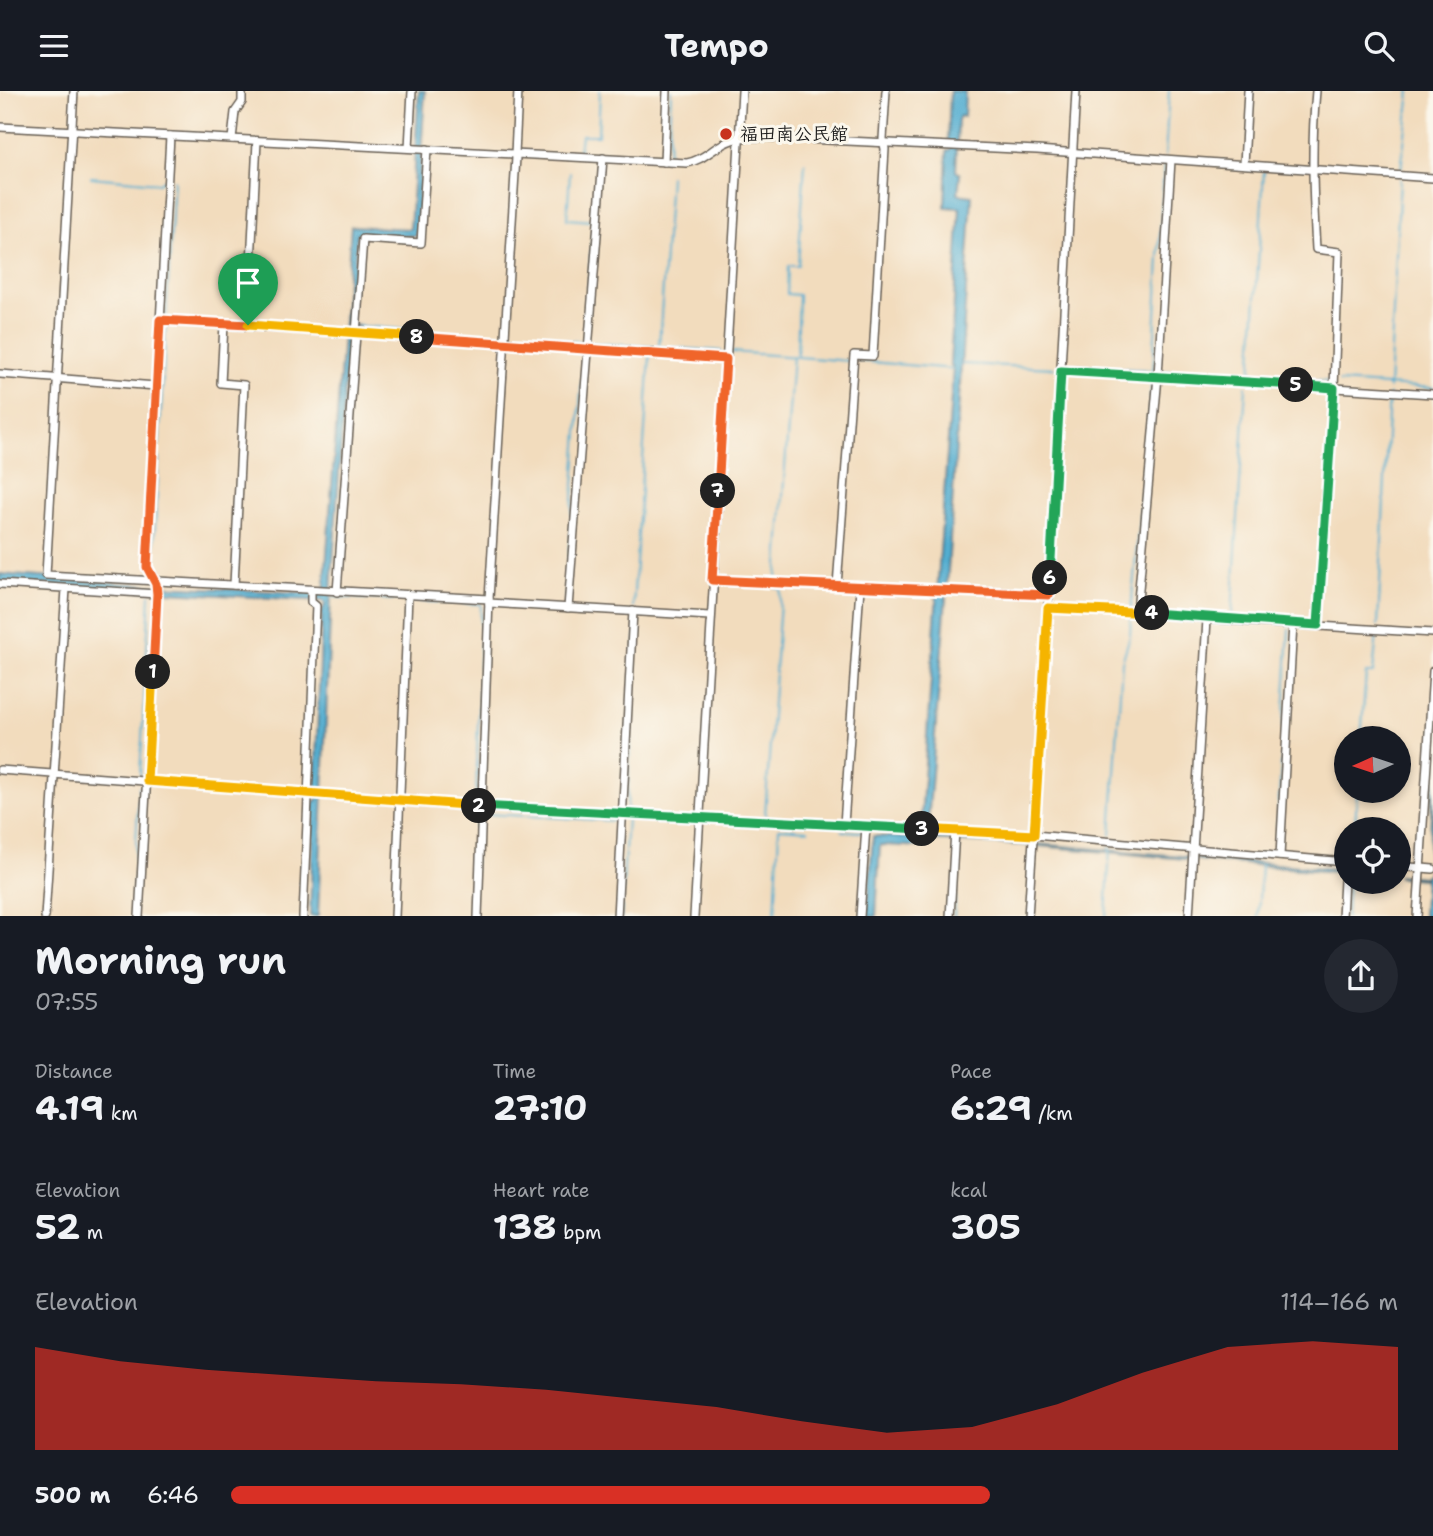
<!DOCTYPE html>
<meta charset="utf-8">
<style>
body{margin:0;font-family:"Shantell Sans","Klee One",sans-serif;background:#242831;color:#f1f3f6;height:100vh;display:flex;flex-direction:column;font-size:26px;white-space:nowrap}
*{box-sizing:border-box;margin:0}
p{font-size:23px;color:#9ea1a6}
.icon{flex:none;width:38px;height:38px;fill:none;stroke:currentColor;stroke-width:2;stroke-linecap:round;stroke-linejoin:round}
.map{position:relative;height:825px;overflow:hidden}
.panel{display:flex;flex-direction:column;background:#171b24;flex:1}
.panel>*{flex:none}
.needle{width:46px;rotate:267deg}
.fabs{position:absolute;left:1334px;top:635px;display:grid;gap:14px}
.fabs a{display:grid;place-items:center;width:77px;height:77px;border-radius:50%;background:#171b24;box-shadow:0 4px 10px #0003;font-size:35px}
.pin{position:absolute;display:grid;place-items:center;width:60px;height:60px;color:#fff;margin:-72px -30px;border-radius:50% 50% 50% 0;rotate:-45deg;box-shadow:0 0 7px #0007}
.pin .icon{rotate:45deg}
.km{position:absolute;width:35px;height:35px;margin:-18px;border-radius:50%;background:#222;color:#fff;font-size:19px;line-height:35px;text-align:center}
.round{display:grid;place-items:center;flex:none;width:74px;height:74px;border-radius:37px;background:#242831}
.head{display:flex;align-items:center;justify-content:space-between;height:119px;padding:0 35px}
h1{font-size:38px;font-weight:700;line-height:52px}
.figures{display:grid;grid-template-columns:repeat(3,1fr);gap:10px;height:119px;padding:7px 35px}
.figures div{display:grid;align-content:center}
.figures b{font-size:35px;font-weight:700}
.figures small{font-size:19px;font-weight:400}
.figures p{font-size:19px}
.chart{height:196px;padding:14px 35px}
.chart p{display:flex;justify-content:space-between}
.chart svg{width:100%;height:126px;margin-top:7px;fill:#d93025;opacity:.7}
ul{padding:0 35px;list-style:none;font-size:23px}
li{display:grid;grid-template-columns:112px 84px 1fr;align-items:center;height:52px}
li i{height:18px;border-radius:9px;background:#d93025}
header{display:flex;justify-content:space-between;align-items:center;height:91px;padding:0 35px;background:#171b24;font-size:32px;font-weight:700}
.map>svg:first-child{display:block}
.water{fill:#52add0;stroke:#376476;stroke-width:2}
.lines{fill:none;stroke-linecap:round;stroke-linejoin:round}
.stream{stroke:#52add0;stroke-width:2}
.minor-casing{stroke:#675f54;stroke-width:10}
.minor{stroke:#fff;stroke-width:7}
.split-1-casing{stroke:#fff;stroke-width:14}
.split-2-casing{stroke:#fff;stroke-width:14}
.split-3-casing{stroke:#fff;stroke-width:14}
.split-4-casing{stroke:#fff;stroke-width:14}
.split-5-casing{stroke:#fff;stroke-width:14}
.split-6-casing{stroke:#fff;stroke-width:14}
.split-7-casing{stroke:#fff;stroke-width:14}
.split-8-casing{stroke:#fff;stroke-width:14}
.split-9-casing{stroke:#fff;stroke-width:14}
.split-1{stroke:#f0652b;stroke-width:9}
.split-2{stroke:#f5b400;stroke-width:9}
.split-3{stroke:#22a559;stroke-width:9}
.split-4{stroke:#f5b400;stroke-width:9}
.split-5{stroke:#22a559;stroke-width:9}
.split-6{stroke:#22a559;stroke-width:9}
.split-7{stroke:#f0652b;stroke-width:9}
.split-8{stroke:#f0652b;stroke-width:9}
.split-9{stroke:#f5b400;stroke-width:9}
.poi-dot{fill:#c8321e;stroke:#fbf7ec;stroke-width:2.5}
.labels{text-anchor:middle;stroke-width:6;stroke-linejoin:round;paint-order:stroke}
.poi-label{font-size:18px;font-weight:bold;fill:#1c1c1c;stroke:#fbf7ec;text-anchor:start}
</style>
<header><svg class="icon" aria-label="menu" viewBox="0 0 24 24"><path d="M4 6h16M4 12h16M4 18h16"/></svg>Tempo<svg class="icon" aria-label="search" viewBox="0 0 24 24"><circle cx="10" cy="10" r="6"/><path d="M15 15l6 6"/></svg></header>
<div class="map">
<svg width="1433" height="826" viewBox="0 0 1433 826">
<rect width="100%" height="100%" fill="#fbf7ec"/>
<filter id="ink" filterUnits="userSpaceOnUse"><feTurbulence type="fractalNoise" baseFrequency=".0143" numOctaves="2"/><feDisplacementMap in="SourceGraphic" scale="14" xChannelSelector="R" yChannelSelector="G"/><feConvolveMatrix kernelMatrix="1 2 1 2 8 2 1 2 1" color-interpolation-filters="sRGB"/></filter>
<filter id="wash" filterUnits="userSpaceOnUse"><feTurbulence type="fractalNoise" baseFrequency=".00686" numOctaves="4" result="noise"/><feDisplacementMap in="SourceGraphic" scale="28" xChannelSelector="R" yChannelSelector="G"/><feGaussianBlur stdDeviation="1.57" result="paint"/><feColorMatrix in="noise" values="0 0 0 0 0 0 0 0 0 0 0 0 0 0 0 0 0 1.4 0 .05"/><feComposite in="paint" operator="in"/></filter>
<g filter="url(#wash)">
<rect width="100%" height="100%" fill="#f2dcbd"/>
<g class="water">
<path d="M419 0H425L416 145 357 142 350 232 361 236H352L348 244 331 502 318 825H310L314 710H317V696L315 695 322 521 325 513 323 510 0 491V483L162 495 324 503 351 135 410 138Z"/>
<path d="M950 0H965L964 26 960 25 958 29 956 80 960 83 958 103 972 105 947 495 927 744 929 746 1038 753 1346 779V782L1038 755 929 749 928 756 880 754 876 825 867 826 873 745 918 747 920 743 953 277 950 272 960 117 945 116 947 60 951 58V51H948Z"/>
<path d="M1433 679V825H1423L1425 788 1398 786V784L1425 786V784L1428 783Z"/>
</g>
<g class="lines">
<g class="stream">
<path d="M579 61 581 44H598L600 0"/>
<path d="M668 64 671 0"/>
<path d="M1165 65 1169 0"/>
<path d="M1248 69 1252 0"/>
<path d="M1401 79 1410 0"/>
<path d="M570 82 567 128 593 130 585 253"/>
<path d="M91 86 158 92 163 89"/>
<path d="M166 228 174 89"/>
<path d="M359 235 501 246"/>
<path d="M509 246 584 251"/>
<path d="M593 252 721 260"/>
<path d="M659 256 670 86"/>
<path d="M732 261 850 270"/>
<path d="M797 266 799 204 787 203 788 175H798L805 72"/>
<path d="M858 270 954 278"/>
<path d="M962 273 1056 277"/>
<path d="M1066 274 1152 279"/>
<path d="M1163 280 1331 291"/>
<path d="M1153 282 1164 71"/>
<path d="M1251 286 1264 79"/>
<path d="M1339 291 1433 297"/>
<path d="M1389 297 1400 88"/>
<path d="M159 354 166 234"/>
<path d="M153 474 159 366"/>
<path d="M777 488 793 265"/>
<path d="M329 506 404 509"/>
<path d="M410 510 481 513 476 710"/>
<path d="M565 512 584 262"/>
<path d="M633 516 650 265"/>
<path d="M1131 519 1152 288"/>
<path d="M1232 524 1246 295"/>
<path d="M1378 534 1389 303"/>
<path d="M1361 648 1366 582H1373L1377 543"/>
<path d="M140 684 150 504"/>
<path d="M627 717 637 525"/>
<path d="M487 723 618 730"/>
<path d="M765 724 781 497H776"/>
<path d="M1355 738 1357 700"/>
<path d="M842 740 862 741"/>
<path d="M1111 744 1122 571 1130 545 1131 525"/>
<path d="M1276 759 1289 538"/>
<path d="M132 826 139 696"/>
<path d="M472 826 476 721"/>
<path d="M621 826 627 728"/>
<path d="M775 826 779 737 808 739"/>
<path d="M954 826 959 750"/>
<path d="M1106 826 1110 756"/>
<path d="M1258 826 1261 774"/>
<path d="M1346 826 1348 791"/>
</g>
</g>
</g>
<g filter="url(#ink)">
<g class="lines">
<defs>
<g id="minor">
<path d="M74 0 46 484 489 508"/>
<path d="M1316 0C1311 53 1313 105 1316 158L1339 161 1334 297 1318 534"/>
<path d="M0 36 687 72C701 70 711 59 723 53 736 46 749 46 763 46L1037 59 1433 87"/>
<path d="M232 48 235 21 242 11V0"/>
<path d="M409 57 412 0"/>
<path d="M664 71 667 0"/>
<path d="M1244 73 1248 0"/>
<path d="M160 229 726 267"/>
<path d="M224 233 221 292 244 294 234 494"/>
<path d="M248 234 257 50"/>
<path d="M1061 280 1433 303"/>
<path d="M0 283 156 295"/>
<path d="M712 489 1049 504"/>
<path d="M0 493 157 503"/>
<path d="M837 495 854 264 873 265 885 58 883 48 886 0"/>
<path d="M337 501 363 148 421 152 427 58"/>
<path d="M489 512 710 525"/>
<path d="M568 517 603 67"/>
<path d="M1048 517 1137 521 1254 531 1433 542"/>
<path d="M1137 521 1158 285 1171 69"/>
<path d="M0 679 483 716 1034 744 1346 771"/>
<path d="M844 734 860 496"/>
<path d="M1280 765 1293 533"/>
<path d="M1398 775 1433 778"/>
<path d="M45 826 66 498"/>
<path d="M139 826 157 503 156 493 147 476 170 45"/>
<path d="M303 826 316 515 311 511V499"/>
<path d="M395 826 408 504"/>
<path d="M478 826 489 508 516 66 515 63 518 0"/>
<path d="M617 826 633 520"/>
<path d="M694 826 742 0"/>
<path d="M860 826 866 735"/>
<path d="M950 826 955 739"/>
<path d="M1028 826 1048 517 1076 0"/>
<path d="M1189 826 1207 528"/>
<path d="M1342 826 1345 771"/>
<path d="M1417 826 1433 580"/>
</g>
</defs>
<use href="#minor" class="minor-casing"/>
<use href="#minor" class="minor"/>
</g>
</g>
<g class="lines" filter="url(#ink)">
<defs>
<path id="split-1" d="M153 581 157 503 156 493 147 476 160 229 248 234"/>
<path id="split-2" d="M153 581 147 690 479 715"/>
<path id="split-3" d="M479 715 922 738"/>
<path id="split-4" d="M922 738 1034 744 1048 517 1152 522"/>
<path id="split-5" d="M1152 522 1318 534 1334 297 1296 294"/>
<path id="split-6" d="M1050 487 1061 280 1296 294"/>
<path id="split-7" d="M718 400 712 489 1049 504 1050 487"/>
<path id="split-8" d="M417 246 726 268 718 400"/>
<path id="split-9" d="M248 234 417 246"/>
</defs>
<use href="#split-1" class="split-1-casing"/>
<use href="#split-2" class="split-2-casing"/>
<use href="#split-3" class="split-3-casing"/>
<use href="#split-4" class="split-4-casing"/>
<use href="#split-5" class="split-5-casing"/>
<use href="#split-6" class="split-6-casing"/>
<use href="#split-7" class="split-7-casing"/>
<use href="#split-8" class="split-8-casing"/>
<use href="#split-9" class="split-9-casing"/>
<use href="#split-1" class="split-1"/>
<use href="#split-2" class="split-2"/>
<use href="#split-3" class="split-3"/>
<use href="#split-4" class="split-4"/>
<use href="#split-5" class="split-5"/>
<use href="#split-6" class="split-6"/>
<use href="#split-7" class="split-7"/>
<use href="#split-8" class="split-8"/>
<use href="#split-9" class="split-9"/>
</g>
<circle class="poi-dot" cx="726" cy="43" r="7"/>
<g class="labels">
<g class="poi-label">
<text x="740" y="49">福田南公民館</text>
</g>
</g>
</svg>
<div class="fabs">
<a><svg class="needle" viewBox="-14 -14 28 28"><path d="M0-13l5 13h-10z" fill="#e53935"/><path d="M0 13l5-13h-10z" fill="#9ea1a6"/></svg></a>
<a><svg class="icon" aria-label="locate" viewBox="0 0 24 24"><circle cx="12" cy="12" r="6"/><path d="M12 2v4M12 18v4M2 12h4M18 12h4"/></svg></a>
</div>
<div class="pin" style="left:248px;top:234px;background:#1e9e55"><svg class="icon" aria-label="arrive" viewBox="0 0 24 24"><path d="M6 21V4h12l-3 4 3 4H6"/></svg></div>
<b class="km" style="left:153px;top:581px">1</b>
<b class="km" style="left:479px;top:715px">2</b>
<b class="km" style="left:922px;top:738px">3</b>
<b class="km" style="left:1152px;top:522px">4</b>
<b class="km" style="left:1296px;top:294px">5</b>
<b class="km" style="left:1050px;top:487px">6</b>
<b class="km" style="left:718px;top:400px">7</b>
<b class="km" style="left:417px;top:246px">8</b>
</div>
<section class="panel">
<div class="head"><div><h1>Morning run</h1><p>07:55</p></div><a class="round"><svg class="icon" aria-label="share" viewBox="0 0 24 24"><path d="M12 15V3M7 8l5-5 5 5M5 13v7h14v-7"/></svg></a></div>
<div class="figures">
<div><p>Distance</p><b>4.19<small> km</small></b></div>
<div><p>Time</p><b>27:10</b></div>
<div><p>Pace</p><b>6:29<small> /km</small></b></div>
</div>
<div class="figures">
<div><p>Elevation</p><b>52<small> m</small></b></div>
<div><p>Heart rate</p><b>138<small> bpm</small></b></div>
<div><p>kcal</p><b>305</b></div>
</div>
<div class="chart"><p><span>Elevation</span>114–166 m</p>
<svg viewBox="0 0 160 44" preserveAspectRatio="none"><path d="M0 44V8L10 13L20 16L30 18L40 20L50 21L60 23L70 26L80 29L90 34L100 38L110 36L120 28L130 17L140 8L150 6L160 8V44z"/></svg>
</div>
<ul>
<li><b>500 m</b>6:46<i style="width:65%"></i></li>
</ul>
</section>
